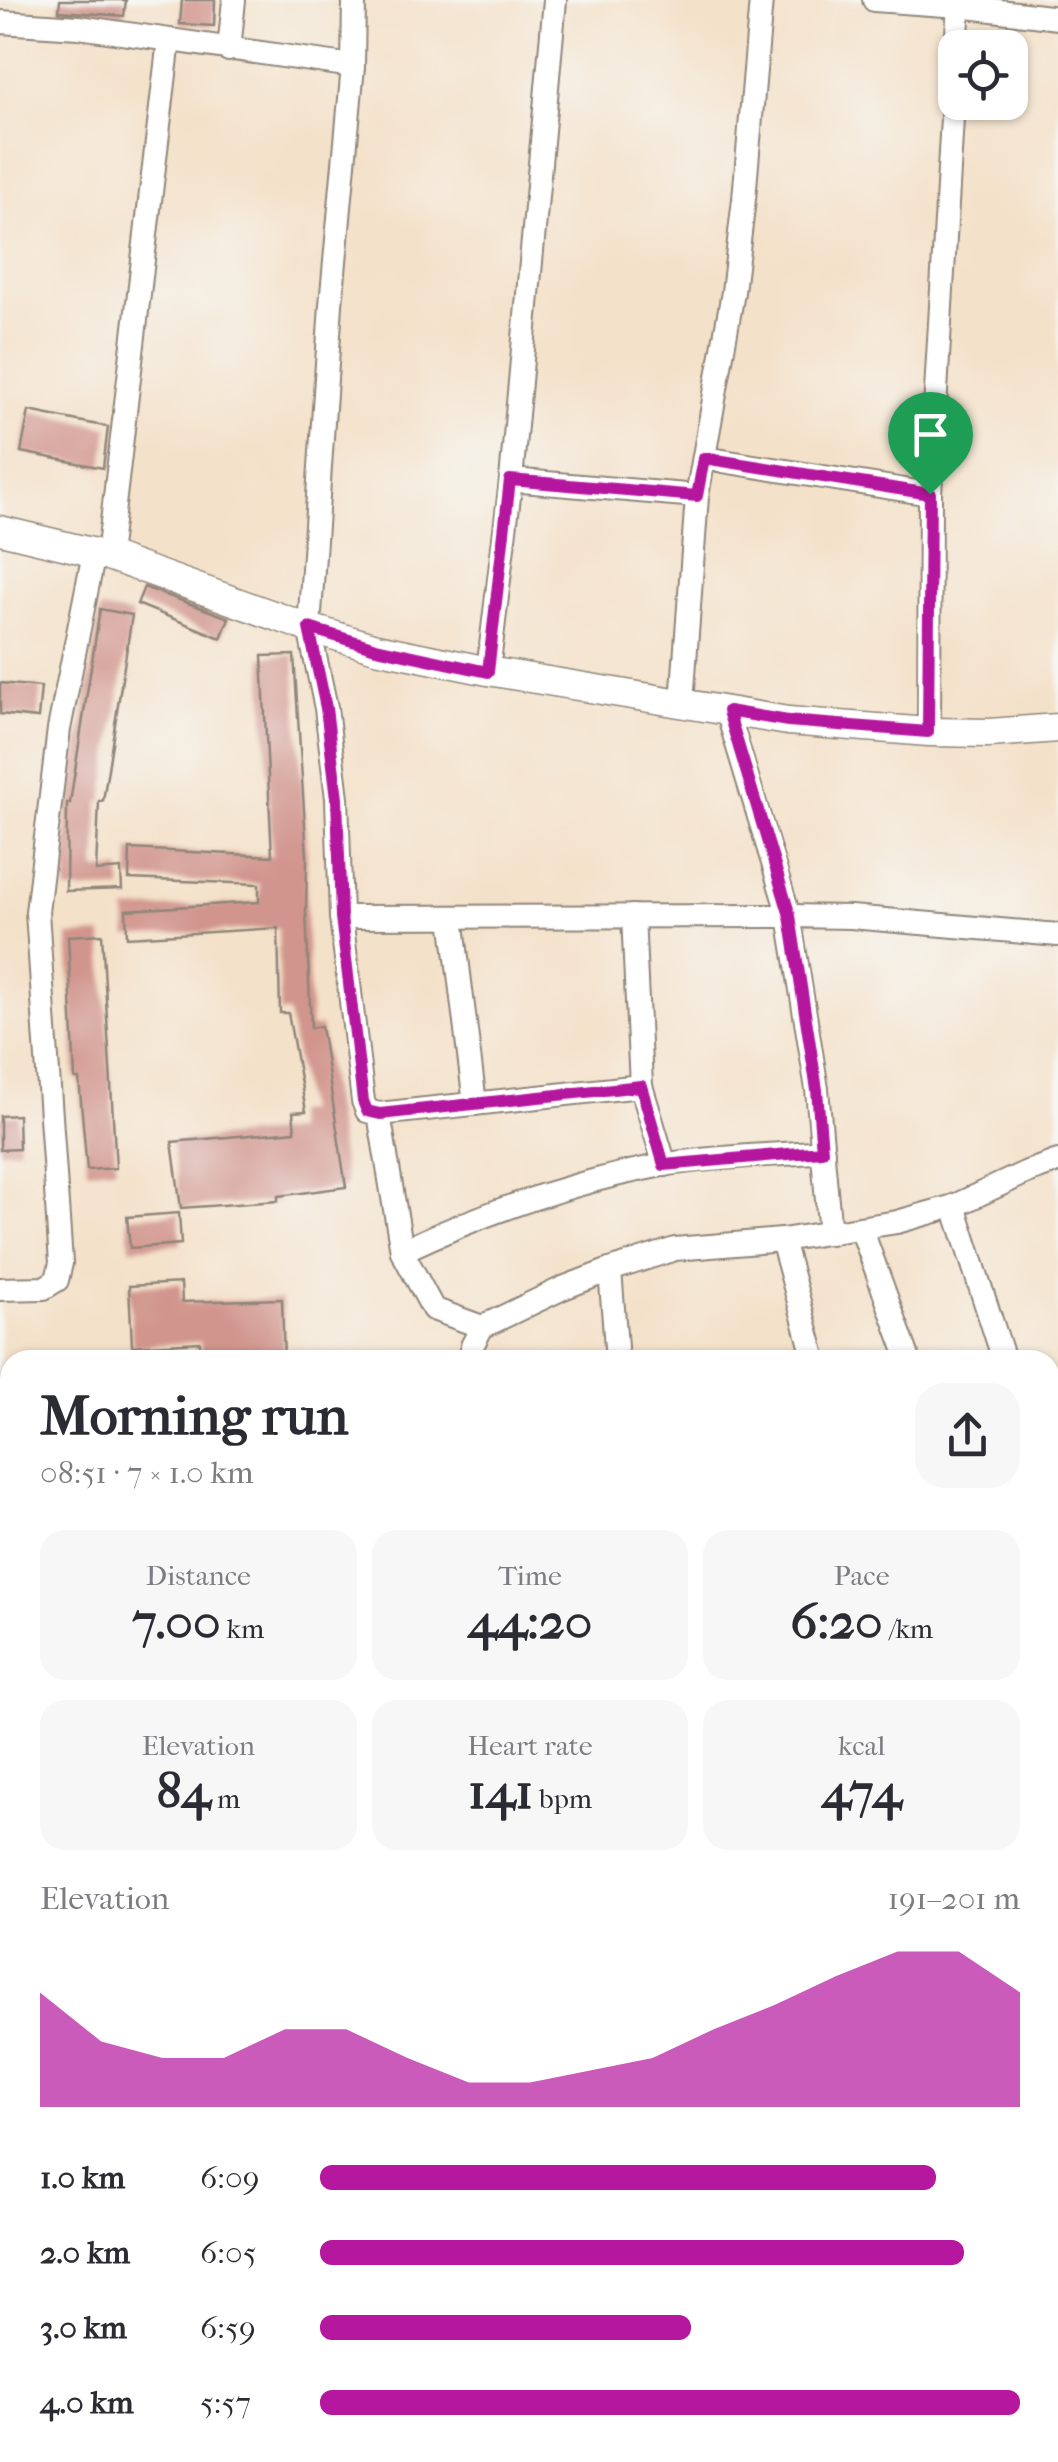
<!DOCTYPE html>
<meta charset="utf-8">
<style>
body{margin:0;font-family:"IM FELL French Canon",serif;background:#f7f7f7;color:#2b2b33;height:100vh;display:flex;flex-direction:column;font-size:38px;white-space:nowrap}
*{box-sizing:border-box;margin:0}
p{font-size:32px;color:#7c7c81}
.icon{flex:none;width:55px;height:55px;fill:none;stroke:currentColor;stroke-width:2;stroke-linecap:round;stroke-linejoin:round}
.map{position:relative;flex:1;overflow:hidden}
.panel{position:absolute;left:0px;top:1350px;width:1060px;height:1112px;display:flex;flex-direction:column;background:#fff;border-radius:30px 30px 0 0;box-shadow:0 2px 8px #0004}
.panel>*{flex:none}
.tools{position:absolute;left:938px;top:30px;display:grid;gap:20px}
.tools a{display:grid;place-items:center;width:90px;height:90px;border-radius:20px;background:#fff;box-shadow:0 2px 8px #0004;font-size:50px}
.pin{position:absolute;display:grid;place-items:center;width:85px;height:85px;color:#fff;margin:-102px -42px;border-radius:50% 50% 50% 0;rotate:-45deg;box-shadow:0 0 10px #0007}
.pin .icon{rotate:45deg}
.round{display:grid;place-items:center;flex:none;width:105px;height:105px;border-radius:30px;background:#f7f7f7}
.overview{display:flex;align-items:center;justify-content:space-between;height:170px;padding:0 40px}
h1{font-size:55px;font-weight:800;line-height:75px}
.stats{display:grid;grid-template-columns:repeat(3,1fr);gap:15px;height:170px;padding:10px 40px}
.stats div{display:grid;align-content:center;border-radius:25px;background:#f7f7f7;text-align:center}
.stats b{font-size:50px;font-weight:800}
.stats small{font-size:28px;font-weight:400}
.stats p{font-size:28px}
.chart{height:280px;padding:20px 40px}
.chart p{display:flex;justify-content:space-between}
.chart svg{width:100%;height:180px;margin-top:10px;fill:#b5179e;opacity:.7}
ul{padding:0 40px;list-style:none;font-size:32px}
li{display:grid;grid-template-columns:160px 120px 1fr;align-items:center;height:75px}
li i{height:25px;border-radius:12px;background:#b5179e}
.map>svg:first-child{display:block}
.building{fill:#d1958d}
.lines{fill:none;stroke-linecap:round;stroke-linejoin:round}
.minor-casing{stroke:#90867a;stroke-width:26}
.tertiary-casing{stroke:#90867a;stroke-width:31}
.minor{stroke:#fff;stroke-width:22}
.tertiary{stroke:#fff;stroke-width:28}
.route-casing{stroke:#fff;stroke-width:20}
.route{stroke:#b5179e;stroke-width:12}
</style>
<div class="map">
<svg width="1058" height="2462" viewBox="0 0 1058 2462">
<rect width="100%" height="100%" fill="#f6f6f2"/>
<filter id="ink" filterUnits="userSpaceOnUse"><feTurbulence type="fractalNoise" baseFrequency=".01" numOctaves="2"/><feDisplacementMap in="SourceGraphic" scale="20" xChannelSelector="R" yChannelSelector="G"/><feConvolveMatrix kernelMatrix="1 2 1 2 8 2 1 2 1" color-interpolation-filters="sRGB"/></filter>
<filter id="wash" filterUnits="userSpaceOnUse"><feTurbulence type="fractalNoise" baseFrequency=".0048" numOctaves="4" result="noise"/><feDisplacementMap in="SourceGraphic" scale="40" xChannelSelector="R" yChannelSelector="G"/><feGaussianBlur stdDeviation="2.25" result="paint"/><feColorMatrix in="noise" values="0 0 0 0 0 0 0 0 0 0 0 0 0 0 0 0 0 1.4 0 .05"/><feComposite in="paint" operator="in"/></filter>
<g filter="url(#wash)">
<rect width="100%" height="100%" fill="#f4e1c9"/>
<g id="blocks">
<g class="building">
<path d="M60 0H126L124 16 59 11Z"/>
<path d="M182 0H215L214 26 180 24Z"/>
<path d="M29 411 108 427 103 468 21 452Z"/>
<path d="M144 587 229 618 221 638 137 604Z"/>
<path d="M100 609 132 615 103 801H99L96 871 121 869 122 889 66 891 67 803H70Z"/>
<path d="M294 655 307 857 306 911 311 1028 321 1026 346 1187 278 1196V1201L181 1208 172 1142 295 1131 293 1112 306 1111 288 1013H280L278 928 127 937 126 910 259 902V884L129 879 130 849 272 856 262 656Z"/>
<path d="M0 683 41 687 38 718 0 714Z"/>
<path d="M102 934 116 1168 87 1170 79 1079H75L68 936Z"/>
<path d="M18 1115 19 1149 0 1150V1116Z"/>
<path d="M179 1213 181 1244 130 1248 127 1217Z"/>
<path d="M181 1283 182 1302 282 1299 284 1360H201L200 1342 132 1346 129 1286Z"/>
</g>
</g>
</g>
<g filter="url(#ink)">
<use href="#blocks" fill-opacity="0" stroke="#90867a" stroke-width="2.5"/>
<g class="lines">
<defs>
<g id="minor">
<path d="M874 0 959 6 956 48"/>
<path d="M958 0 959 6 1058 18"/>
<path d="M0 22 79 27 353 66 331 305 309 628 326 708 337 798 341 917 363 1101 367 1111 379 1114 641 1086"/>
<path d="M229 50 234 0"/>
<path d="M353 66 354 0"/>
<path d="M704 458 930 494"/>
<path d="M511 480 697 496"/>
<path d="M108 556 169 40"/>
<path d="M488 671 511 480 555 0"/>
<path d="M682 703 697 496 733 292 744 199 761 0"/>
<path d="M929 732 930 494 955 67"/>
<path d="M633 916 641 1086 665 1165"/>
<path d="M341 917 789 916 727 711"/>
<path d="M452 917 475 1104"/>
<path d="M379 1114 402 1251 433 1309 482 1327"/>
<path d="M954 1206 1004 1360"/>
<path d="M861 1228 909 1360"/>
<path d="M830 1234 817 1089 789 916 851 917 1058 935"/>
<path d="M782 1240 815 1360"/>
<path d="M402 1251C485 1212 572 1182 663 1165 715 1156 770 1156 823 1151"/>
<path d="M610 1270 617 1360"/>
<path d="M0 1289 44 1288 57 1280 61 1263 37 912 59 729 94 553"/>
<path d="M472 1360V1346L482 1327 563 1288 610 1270 675 1249 782 1240 897 1222 954 1206 1027 1172 1058 1161"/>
<path d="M0 1488H10"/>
<path d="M1050 1494 1058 1515"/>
<path d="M0 1677H10"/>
<path d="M1050 1703 1058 1700"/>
<path d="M0 1768 10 1767"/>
<path d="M0 1871 10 1868"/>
<path d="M0 2013 10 2006"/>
<path d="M1050 2014 1058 2027"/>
<path d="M1050 2114 1058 2112"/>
<path d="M0 2265 10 2258"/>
<path d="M0 2304 10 2322"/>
<path d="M1050 2318 1058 2314"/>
<path d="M81 2452 86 2462"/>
<path d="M795 2452 797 2462"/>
<path d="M39 2462 61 2452"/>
<path d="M212 2462 239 2452"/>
<path d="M497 2462 544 2452"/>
</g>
<path id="tertiary" d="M0 530 108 556 309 628 376 648 488 671 788 721 929 732 989 733 1058 728"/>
</defs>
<use href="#minor" class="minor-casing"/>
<use href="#tertiary" class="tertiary-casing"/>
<use href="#minor" class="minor"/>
<use href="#tertiary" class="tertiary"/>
</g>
</g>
<g class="lines" filter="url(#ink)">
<defs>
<path id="route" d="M704 458 930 494 928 732 788 721 728 711 790 916 817 1090 822 1151 664 1165 641 1086 380 1114 367 1111 363 1101 341 917 337 798 326 708 309 628 376 648 488 672 510 480 697 496Z"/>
</defs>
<use href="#route" class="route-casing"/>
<use href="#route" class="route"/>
</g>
</svg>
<div class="tools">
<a><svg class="icon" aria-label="locate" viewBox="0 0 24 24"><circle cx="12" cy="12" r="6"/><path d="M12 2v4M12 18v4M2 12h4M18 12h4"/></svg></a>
</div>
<div class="pin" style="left:930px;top:494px;background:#1e9e55"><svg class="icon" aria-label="arrive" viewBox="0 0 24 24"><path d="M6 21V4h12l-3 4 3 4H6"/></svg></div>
<section class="panel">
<div class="overview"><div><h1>Morning run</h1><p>08:51 · 7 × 1.0 km</p></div><a class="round"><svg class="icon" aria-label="share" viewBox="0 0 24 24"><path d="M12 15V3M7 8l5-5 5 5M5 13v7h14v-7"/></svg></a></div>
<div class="stats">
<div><p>Distance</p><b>7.00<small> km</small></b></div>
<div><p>Time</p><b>44:20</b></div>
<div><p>Pace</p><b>6:20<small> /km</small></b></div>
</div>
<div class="stats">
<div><p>Elevation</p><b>84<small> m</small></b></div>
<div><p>Heart rate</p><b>141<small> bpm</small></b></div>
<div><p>kcal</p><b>474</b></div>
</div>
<div class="chart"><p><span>Elevation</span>191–201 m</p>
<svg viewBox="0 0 160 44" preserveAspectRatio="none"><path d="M0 44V16L10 28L20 32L30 32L40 25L50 25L60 32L70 38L80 38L90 35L100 32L110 25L120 19L130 12L140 6L150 6L160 16V44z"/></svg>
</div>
<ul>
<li><b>1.0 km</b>6:09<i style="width:88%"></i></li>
<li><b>2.0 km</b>6:05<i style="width:92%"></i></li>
<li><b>3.0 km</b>6:59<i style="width:53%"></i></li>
<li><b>4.0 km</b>5:57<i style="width:100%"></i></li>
</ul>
</section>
</div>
